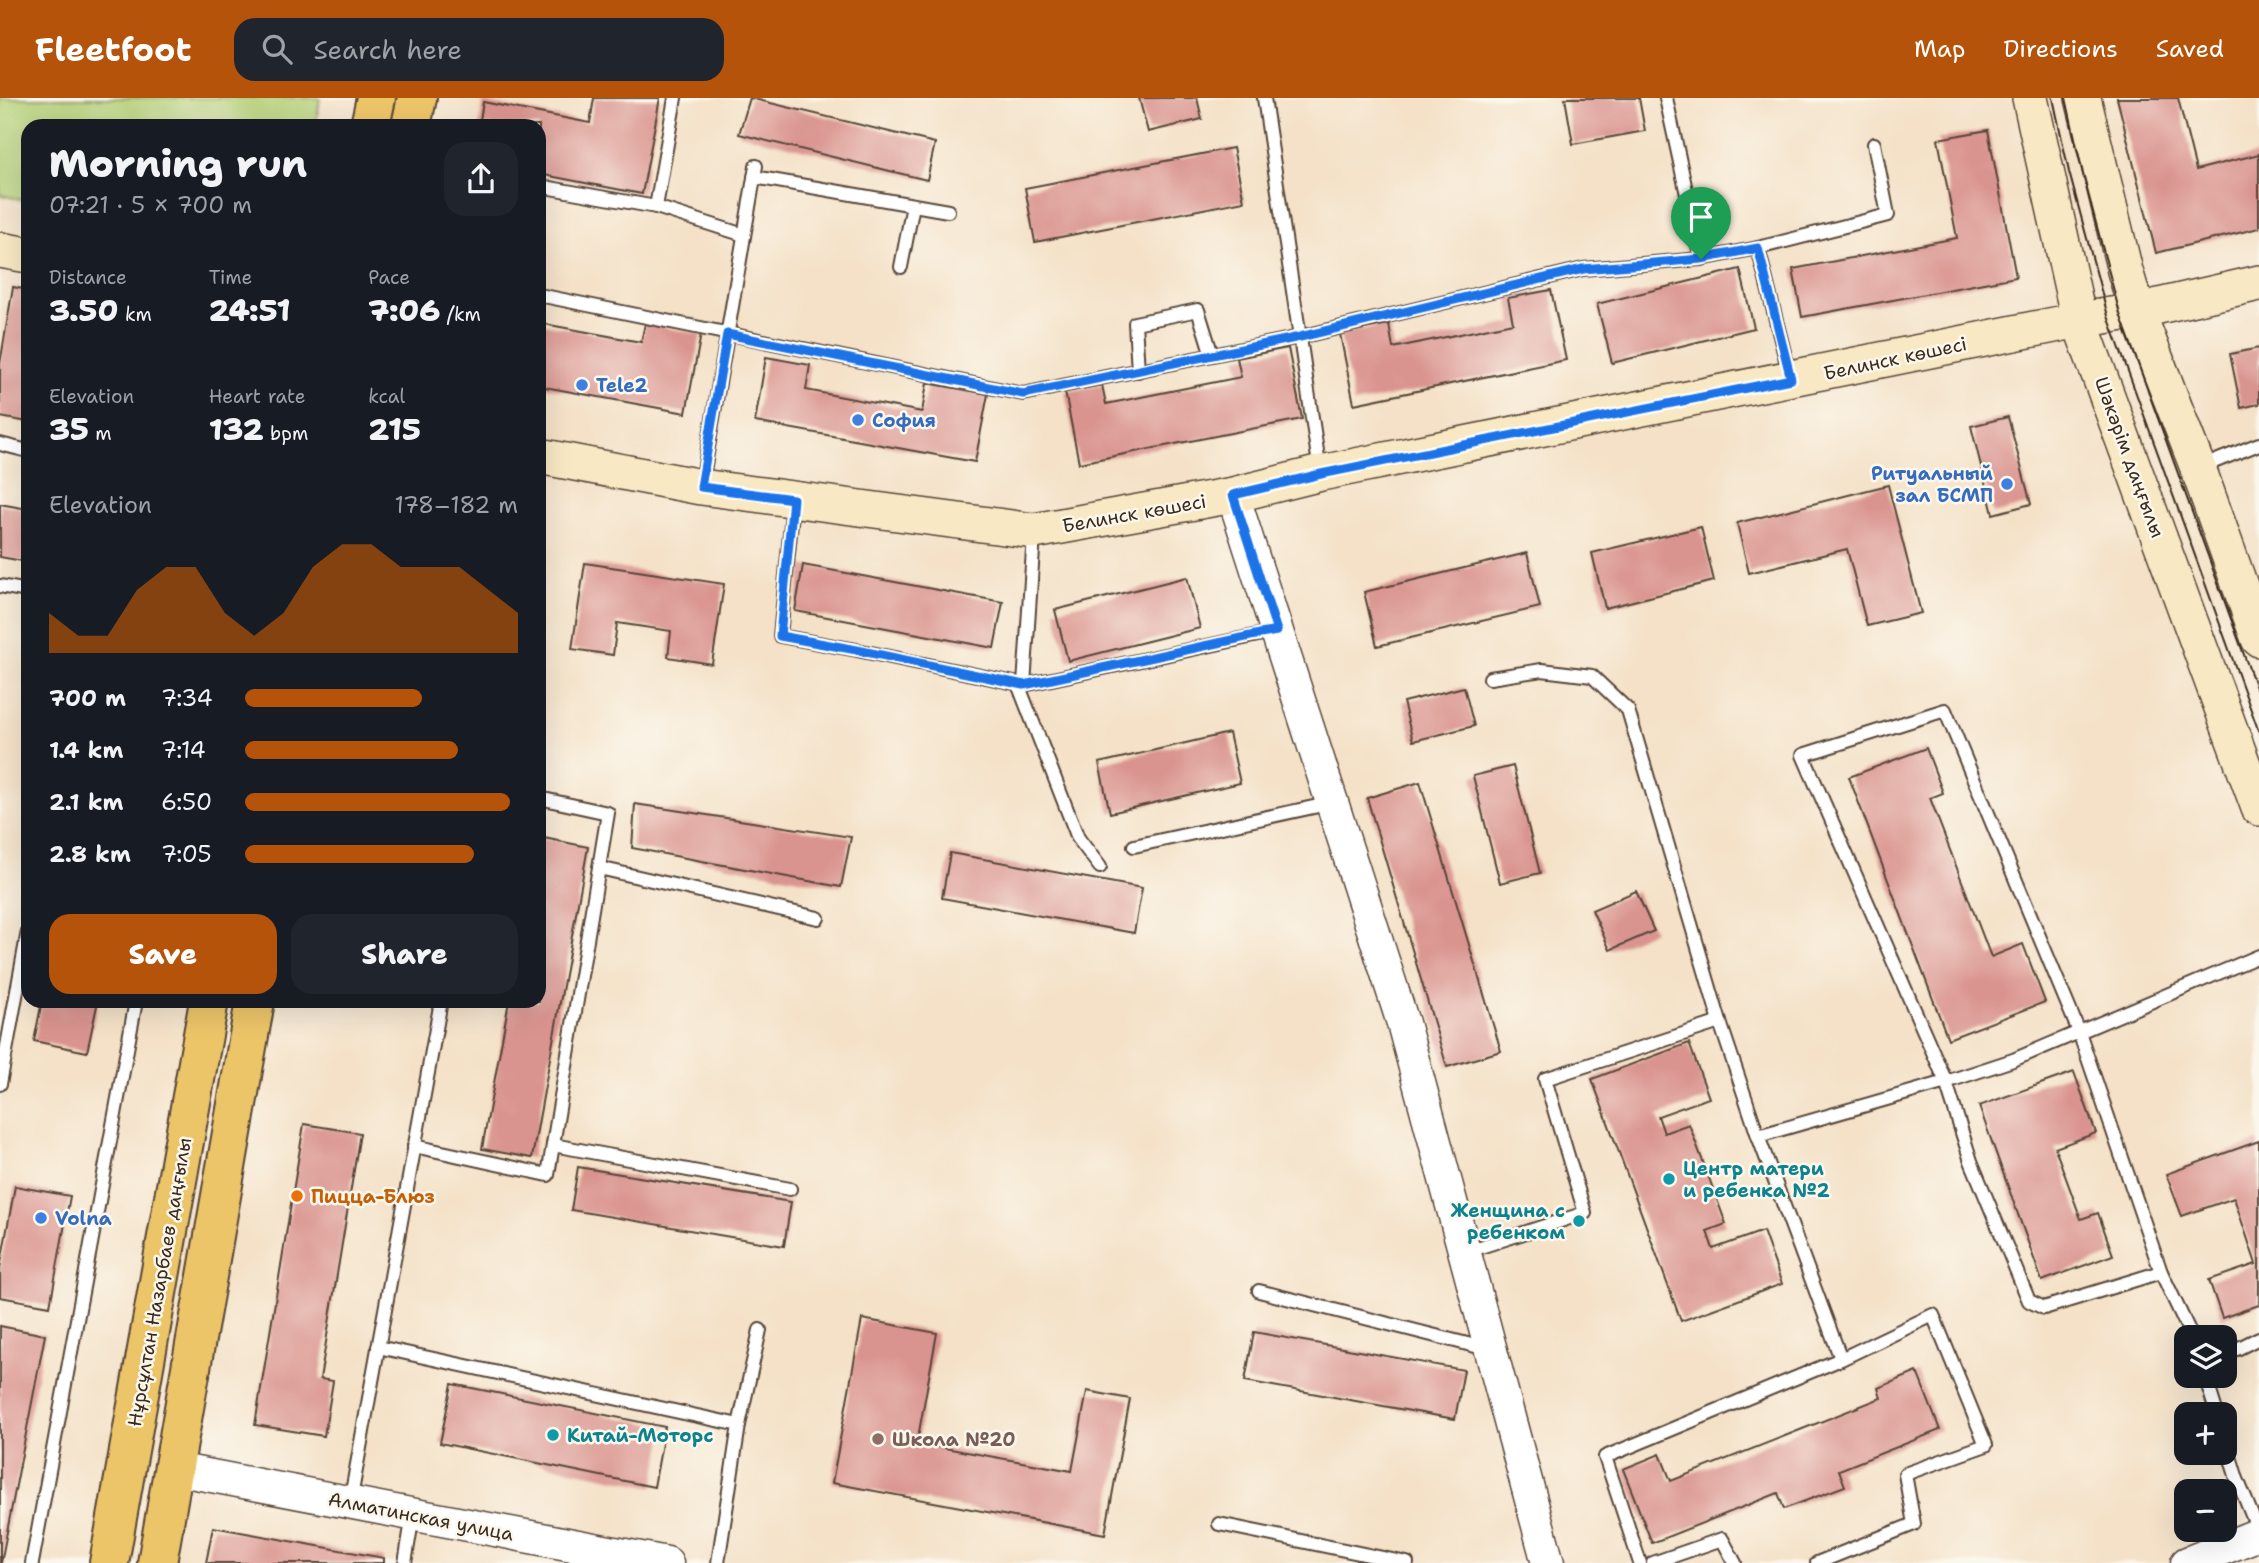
<!DOCTYPE html>
<meta charset="utf-8">
<style>
body{margin:0;font-family:"Shantell Sans",sans-serif;background:#20242c;color:#f1f3f6;height:100vh;display:flex;flex-direction:column;font-size:26px;white-space:nowrap}
*{box-sizing:border-box;margin:0}
p{font-size:23px;color:#9ea1a6}
.icon{flex:none;width:38px;height:38px;fill:none;stroke:currentColor;stroke-width:2;stroke-linecap:round;stroke-linejoin:round}
.map{position:relative;flex:1;overflow:hidden}
.drawer{position:absolute;left:21px;top:21px;width:525px;height:889px;display:flex;flex-direction:column;background:#171b24;border-radius:21px;box-shadow:0 7px 28px #0002}
.drawer>*{flex:none}
.tools{position:absolute;left:2174px;top:1227px;display:grid;gap:14px}
.tools a{display:grid;place-items:center;width:63px;height:63px;border-radius:14px;background:#171b24;box-shadow:0 7px 28px #0002;font-size:35px}
.pin{position:absolute;display:grid;place-items:center;width:60px;height:60px;color:#fff;margin:-72px -30px;border-radius:50% 50% 50% 0;rotate:-45deg;box-shadow:0 0 7px #0007}
.pin .icon{rotate:45deg}
.round{display:grid;place-items:center;flex:none;width:74px;height:74px;border-radius:21px;background:#20242c}
.overview{display:flex;align-items:center;justify-content:space-between;height:119px;padding:0 28px}
h1{font-size:38px;font-weight:800;line-height:52px}
.stats{display:grid;grid-template-columns:repeat(3,1fr);gap:10px;height:119px;padding:7px 28px}
.stats div{display:grid;align-content:center}
.stats b{font-size:30px;font-weight:800}
.stats small{font-size:19px;font-weight:400}
.stats p{font-size:19px}
.chart{height:196px;padding:14px 28px}
.chart p{display:flex;justify-content:space-between}
.chart svg{width:100%;height:126px;margin-top:7px;fill:#b45309;opacity:.7}
.cta{display:flex;gap:14px;margin-top:auto;padding:14px 28px}
.cta a{flex:1;height:80px;border-radius:21px;background:#b45309;color:#fff;font-size:28px;font-weight:800;line-height:80px;text-align:center}
.cta a+a{background:#20242c;color:#f1f3f6}
ul{padding:0 28px;list-style:none;font-size:23px}
li{display:grid;grid-template-columns:112px 84px 1fr;align-items:center;height:52px}
li i{height:18px;border-radius:9px;background:#b45309}
header{display:flex;align-items:center;gap:42px;box-sizing:border-box;height:98px;padding:0 35px;background:#b45309;color:#fff}
header strong{font-size:33px}
nav{display:flex;gap:38px;margin-inline-start:auto;font-size:24px}
.search{width:490px;height:63px;background:#20242c;display:flex;align-items:center;gap:18px;box-sizing:border-box;padding:0 24px;border-radius:21px;color:#9ea1a6;font-size:26px}
.map>svg:first-child{display:block}
.green{fill:#b2cf76;stroke:#767c4a;stroke-width:2}
.building{fill:#da948f}
.lines{fill:none;stroke-linecap:round;stroke-linejoin:round}
.service-casing{stroke:#574537;stroke-width:16}
.tertiary-casing{stroke:#574537;stroke-width:35}
.secondary-casing{stroke:#574537;stroke-width:38}
.primary-casing{stroke:#574537;stroke-width:42}
.service{stroke:#fff;stroke-width:12}
.tertiary{stroke:#fff;stroke-width:32}
.secondary{stroke:#f8e8c3;stroke-width:35}
.primary{stroke:#edc569;stroke-width:38}
.tram{stroke:#3b2a1e;stroke-width:2}
.route-casing{stroke:#fff;stroke-width:14}
.route{stroke:#1a73e8;stroke-width:9}
.shop-dot{fill:#3f7fe0;stroke:#fbf7ec;stroke-width:2.5}
.culture-dot{fill:#0f9aa8;stroke:#fbf7ec;stroke-width:2.5}
.food-dot{fill:#e8710a;stroke:#fbf7ec;stroke-width:2.5}
.education-dot{fill:#8d6e63;stroke:#fbf7ec;stroke-width:2.5}
.labels{text-anchor:middle;stroke-width:5;stroke-linejoin:round;paint-order:stroke}
.street-label{font-size:19px;fill:#3b2a1e;stroke:#fbf7ec}
.shop-label{font-size:19px;font-weight:bold;fill:#366cbe;stroke:#fbf7ec;text-anchor:start}
.culture-label{font-size:19px;font-weight:bold;fill:#0d838f;stroke:#fbf7ec;text-anchor:start}
.food-label{font-size:19px;font-weight:bold;fill:#c56008;stroke:#fbf7ec;text-anchor:start}
.education-label{font-size:19px;font-weight:bold;fill:#785e54;stroke:#fbf7ec;text-anchor:start}
</style>
<header>
<strong>Fleetfoot</strong>
<div class="search"><svg class="icon" aria-label="search" viewBox="0 0 24 24"><circle cx="10" cy="10" r="6"/><path d="M15 15l6 6"/></svg>Search here</div>
<nav><a>Map</a><a>Directions</a><a>Saved</a></nav>
</header>
<div class="map">
<svg width="2259" height="1465" viewBox="0 0 2259 1465">
<rect width="100%" height="100%" fill="#fbf7ec"/>
<filter id="ink" filterUnits="userSpaceOnUse"><feTurbulence type="fractalNoise" baseFrequency=".0143" numOctaves="2"/><feDisplacementMap in="SourceGraphic" scale="14" xChannelSelector="R" yChannelSelector="G"/><feConvolveMatrix kernelMatrix="1 2 1 2 8 2 1 2 1" color-interpolation-filters="sRGB"/></filter>
<filter id="wash" filterUnits="userSpaceOnUse"><feTurbulence type="fractalNoise" baseFrequency=".00686" numOctaves="4" result="noise"/><feDisplacementMap in="SourceGraphic" scale="28" xChannelSelector="R" yChannelSelector="G"/><feGaussianBlur stdDeviation="1.57" result="paint"/><feColorMatrix in="noise" values="0 0 0 0 0 0 0 0 0 0 0 0 0 0 0 0 0 1.4 0 .05"/><feComposite in="paint" operator="in"/></filter>
<g filter="url(#wash)">
<rect width="100%" height="100%" fill="#f4e1c7"/>
<path class="green" d="M0 0H320L316 28H28V103L0 97Z"/>
<g id="blocks">
<g class="building">
<path d="M594 0H660L642 96 539 76V28H479L483 4 590 25Z"/>
<path d="M750 0 935 45 927 82 739 36Z"/>
<path d="M1139 0H1197L1202 21 1148 34Z"/>
<path d="M1565 0H1639L1645 33 1573 46Z"/>
<path d="M2117 0H2178L2196 72 2259 56V130L2156 155Z"/>
<path d="M1988 32 2016 179 1802 219 1793 171 1957 140 1938 41Z"/>
<path d="M1233 50 1244 103 1035 144 1025 90Z"/>
<path d="M1740 171 1754 230 1612 265 1597 206Z"/>
<path d="M13 189 28 192V324L0 319V266Z"/>
<path d="M1551 192 1566 262 1354 306 1340 236 1389 226 1393 250 1513 225 1508 200Z"/>
<path d="M539 225 641 244 645 226 701 236 686 315 539 288Z"/>
<path d="M1288 250 1302 321 1079 365 1065 294 1102 287 1106 306 1241 279 1237 260Z"/>
<path d="M2259 250V306L2241 310 2230 256Z"/>
<path d="M766 259 810 267 806 292 922 314 927 285 988 296 975 364 755 324Z"/>
<path d="M2008 319 2031 406 1993 416 1971 328Z"/>
<path d="M1888 387 1921 515 1867 528 1847 451 1749 475 1737 425Z"/>
<path d="M0 406 28 411V464L0 459Z"/>
<path d="M1701 429 1714 483 1605 510 1592 455Z"/>
<path d="M1527 455 1540 509 1377 548 1364 494Z"/>
<path d="M585 465 724 486 712 566 668 559 671 533 617 525 613 557 572 551Z"/>
<path d="M803 467 1003 504 994 550 795 513Z"/>
<path d="M1187 479 1200 530 1068 563 1055 512Z"/>
<path d="M1464 589 1474 628 1413 643 1403 604Z"/>
<path d="M1229 635 1240 685 1110 715 1099 665Z"/>
<path d="M1926 650 1943 695 1930 700 1991 859 2023 846 2045 904 1948 941 1849 679Z"/>
<path d="M1513 668 1540 775 1500 785 1473 678Z"/>
<path d="M1420 684 1501 953 1447 969 1367 700Z"/>
<path d="M635 706 851 739 841 789 632 750Z"/>
<path d="M539 739 588 749 532 1060 482 1051 509 903H539Z"/>
<path d="M950 755 1142 790 1134 835 942 800Z"/>
<path d="M1636 793 1654 833 1610 852 1592 812Z"/>
<path d="M42 903H98L87 954 34 943Z"/>
<path d="M1689 945 1709 1000 1658 1018 1664 1035 1689 1026 1726 1126 1707 1133 1713 1151 1763 1133 1782 1186 1681 1223 1592 981Z"/>
<path d="M2074 974 2096 1035 2055 1050 2081 1121 2098 1115 2113 1157 2042 1183 1979 1008Z"/>
<path d="M304 1026 360 1035 320 1281 333 1283 324 1338 255 1327Z"/>
<path d="M2259 1043V1207L2222 1220 2209 1182 2256 1166 2234 1100 2182 1118 2166 1076Z"/>
<path d="M578 1069 791 1104 784 1148 571 1112Z"/>
<path d="M15 1088 70 1098 50 1208 0 1199V1170Z"/>
<path d="M862 1221 937 1235 917 1345 1072 1373 1087 1293 1130 1301 1105 1436 832 1385Z"/>
<path d="M0 1228 45 1237 1 1465H0Z"/>
<path d="M1254 1234 1464 1272 1455 1321 1245 1283Z"/>
<path d="M1917 1274 1940 1332 1839 1372 1845 1388 1784 1411 1778 1395 1652 1445 1623 1371 1660 1356 1671 1383 1881 1300 1878 1290Z"/>
<path d="M452 1286 665 1329 654 1389 440 1345Z"/>
<path d="M213 1429 384 1460V1465H206Z"/>
</g>
</g>
</g>
<g filter="url(#ink)">
<use href="#blocks" fill-opacity="0" stroke="#574537" stroke-width="2"/>
<g class="lines">
<defs>
<g id="service">
<path d="M675 0 656 109 744 137"/>
<path d="M1264 0 1320 373"/>
<path d="M1666 0 1701 161"/>
<path d="M754 79 948 113"/>
<path d="M539 88 656 109"/>
<path d="M901 169 913 107"/>
<path d="M539 197 1023 296 1300 239 1583 171 1701 161 1758 150"/>
<path d="M1138 273 1135 225 1198 212 1212 257"/>
<path d="M1790 278 1758 150 1888 117 1874 46"/>
<path d="M0 346 28 353"/>
<path d="M2201 369 2259 346"/>
<path d="M702 385 756 68"/>
<path d="M793 405 780 538 857 552 1024 587 1034 437"/>
<path d="M0 488 28 493"/>
<path d="M1490 580 1542 572 1592 578 1628 612 1720 924"/>
<path d="M1018 586 1078 740 1100 769"/>
<path d="M1024 587 1277 533"/>
<path d="M1134 748 1332 705"/>
<path d="M599 770 818 820"/>
<path d="M0 986 28 833"/>
<path d="M1758 1038 1841 1261"/>
<path d="M553 1047 790 1091"/>
<path d="M414 1048 548 1077 608 715 539 700"/>
<path d="M1465 1154 1585 1115 1545 981 1720 924 1758 1038 1946 984 1803 657 1945 612 2079 934 2161 1174 2192 1239"/>
<path d="M2161 1174 2044 1210 2029 1203 1971 1063 1946 984 2013 962 2259 858"/>
<path d="M1259 1193 1487 1251"/>
<path d="M378 1249 739 1327 718 1465"/>
<path d="M2224 1253 2237 1251 2259 1240"/>
<path d="M2205 1278 2217 1316"/>
<path d="M739 1327 760 1232"/>
<path d="M2224 1339 2237 1381 2259 1434"/>
<path d="M350 1405 441 903"/>
<path d="M1219 1426 1407 1465"/>
<path d="M32 1465 136 903"/>
<path d="M405 1465 413 1417"/>
<path d="M1640 1465 1605 1359 1841 1261 1933 1217 1986 1347 1905 1376 1914 1426 1817 1465"/>
<path d="M1653 1465 1722 1441 1735 1465"/>
</g>
<g id="tertiary">
<path d="M1233 397 1403 925 1548 1465"/>
<path d="M175 1371 667 1465"/>
<path d="M2187 1465 2259 1436"/>
</g>
<g id="secondary">
<path d="M2030 0 2079 222 2259 710"/>
<path d="M2083 0 2125 173 2137 213 2198 370 2259 541"/>
<path d="M0 152 28 157"/>
<path d="M539 358 701 389 1034 433 1233 397 1321 375 2079 222 2137 213 2259 185"/>
</g>
<g id="primary">
<path d="M370 28 376 0"/>
<path d="M411 28 417 0"/>
<path d="M109 1465 209 903"/>
<path d="M157 1465 255 903"/>
</g>
</defs>
<use href="#service" class="service-casing"/>
<use href="#tertiary" class="tertiary-casing"/>
<use href="#secondary" class="secondary-casing"/>
<use href="#primary" class="primary-casing"/>
<use href="#service" class="service"/>
<use href="#tertiary" class="tertiary"/>
<use href="#secondary" class="secondary"/>
<use href="#primary" class="primary"/>
<g class="tram">
<path d="M2053 0 2069 74 2108 218 2259 634"/>
<path d="M2066 0 2083 76 2120 216 2259 598"/>
</g>
</g>
</g>
<g class="lines" filter="url(#ink)">
<defs>
<path id="route" d="M1758 150 1791 281 1321 376 1233 397 1277 533 1255 537 1024 587 857 552 780 538 793 401 701 389 727 236 1023 296 1300 239 1583 171 1701 161Z"/>
</defs>
<use href="#route" class="route-casing"/>
<use href="#route" class="route"/>
</g>
<g class="shop-dot">
<circle cx="582" cy="287" r="7"/>
<circle cx="858" cy="322" r="7"/>
<circle cx="2007" cy="386" r="7"/>
<circle cx="41" cy="1120" r="7"/>
</g>
<g class="culture-dot">
<circle cx="1669" cy="1081" r="7"/>
<circle cx="1579" cy="1123" r="7"/>
<circle cx="553" cy="1337" r="7"/>
</g>
<circle class="food-dot" cx="297" cy="1098" r="7"/>
<circle class="education-dot" cx="878" cy="1341" r="7"/>
<g class="labels">
<g class="street-label">
<text transform="translate(1895 260) rotate(-12)" y="7">Белинск көшесі</text>
<text transform="translate(2130 359) rotate(70)" y="7">Шәкәрім даңғылы</text>
<text transform="translate(1134 415) rotate(-10)" y="7">Белинск көшесі</text>
<text transform="translate(159 1184) rotate(-80)" y="7">Нұрсұлтан Назарбаев даңғылы</text>
<text transform="translate(421 1418) rotate(11)" y="7">Алматинская улица</text>
</g>
<g class="shop-label">
<text x="596" y="294">Tele2</text>
<text x="872" y="329">София</text>
<text x="1993" y="382" text-anchor="end">Ритуальный<tspan x="1993" dy="22">зал БСМП</tspan></text>
<text x="55" y="1127">Volna</text>
</g>
<g class="culture-label">
<text x="1683" y="1077">Центр матери<tspan x="1683" dy="22">и ребенка №2</tspan></text>
<text x="1565" y="1119" text-anchor="end">Женщина с<tspan x="1565" dy="22">ребенком</tspan></text>
<text x="567" y="1344">Китай-Моторс</text>
</g>
<g class="food-label">
<text x="311" y="1105">Пицца-Блюз</text>
</g>
<g class="education-label">
<text x="892" y="1348">Школа №20</text>
</g>
</g>
</svg>
<div class="tools">
<a><svg class="icon" aria-label="layers" viewBox="0 0 24 24"><path d="M12 4l9 5-9 5-9-5zM3 14l9 5 9-5"/></svg></a>
<a>+</a>
<a>−</a>
</div>
<div class="pin" style="left:1701px;top:161px;background:#1e9e55"><svg class="icon" aria-label="arrive" viewBox="0 0 24 24"><path d="M6 21V4h12l-3 4 3 4H6"/></svg></div>
<section class="drawer">
<div class="overview"><div><h1>Morning run</h1><p>07:21 · 5 × 700 m</p></div><a class="round"><svg class="icon" aria-label="share" viewBox="0 0 24 24"><path d="M12 15V3M7 8l5-5 5 5M5 13v7h14v-7"/></svg></a></div>
<div class="stats">
<div><p>Distance</p><b>3.50<small> km</small></b></div>
<div><p>Time</p><b>24:51</b></div>
<div><p>Pace</p><b>7:06<small> /km</small></b></div>
</div>
<div class="stats">
<div><p>Elevation</p><b>35<small> m</small></b></div>
<div><p>Heart rate</p><b>132<small> bpm</small></b></div>
<div><p>kcal</p><b>215</b></div>
</div>
<div class="chart"><p><span>Elevation</span>178–182 m</p>
<svg viewBox="0 0 160 44" preserveAspectRatio="none"><path d="M0 44V30L10 38L20 38L30 22L40 14L50 14L60 30L70 38L80 30L90 14L100 6L110 6L120 14L130 14L140 14L150 22L160 30V44z"/></svg>
</div>
<ul>
<li><b>700 m</b>7:34<i style="width:65%"></i></li>
<li><b>1.4 km</b>7:14<i style="width:78%"></i></li>
<li><b>2.1 km</b>6:50<i style="width:97%"></i></li>
<li><b>2.8 km</b>7:05<i style="width:84%"></i></li>
</ul>
<div class="cta"><a>Save</a><a>Share</a></div>
</section>
</div>
